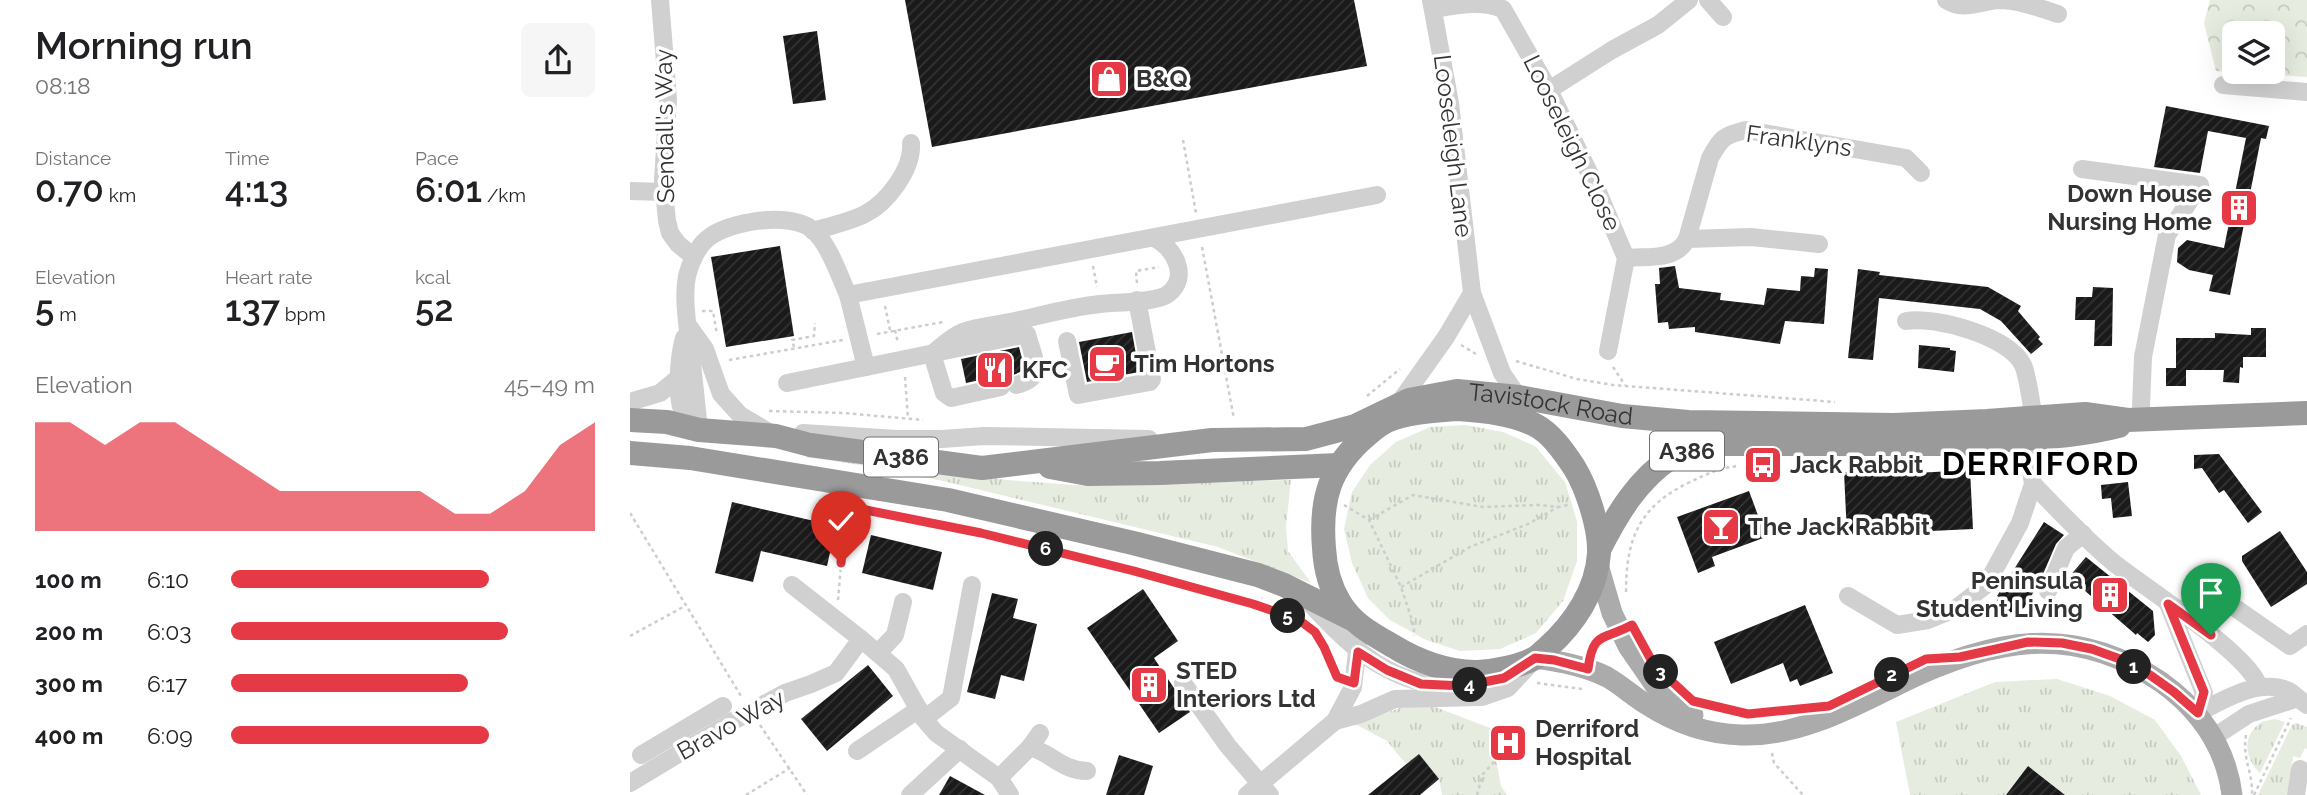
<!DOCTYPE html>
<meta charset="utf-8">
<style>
body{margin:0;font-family:Raleway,sans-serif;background:#f6f6f6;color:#202124;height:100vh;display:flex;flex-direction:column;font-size:26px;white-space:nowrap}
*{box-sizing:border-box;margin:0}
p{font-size:23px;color:#757577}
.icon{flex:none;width:38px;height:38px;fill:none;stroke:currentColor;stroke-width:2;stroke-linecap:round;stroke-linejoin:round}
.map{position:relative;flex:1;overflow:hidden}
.drawer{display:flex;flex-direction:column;background:#fff;width:630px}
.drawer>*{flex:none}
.buttons{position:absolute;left:1592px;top:21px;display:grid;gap:14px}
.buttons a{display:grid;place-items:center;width:63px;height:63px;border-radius:10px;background:#fff;box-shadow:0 7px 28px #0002;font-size:35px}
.pin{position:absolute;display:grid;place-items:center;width:60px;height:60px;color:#fff;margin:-72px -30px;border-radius:50% 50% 50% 0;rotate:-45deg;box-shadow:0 0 7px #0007}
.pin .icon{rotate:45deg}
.km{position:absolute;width:35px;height:35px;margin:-18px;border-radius:50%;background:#222;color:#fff;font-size:19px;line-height:35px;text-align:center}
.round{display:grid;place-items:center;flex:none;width:74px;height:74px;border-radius:10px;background:#f6f6f6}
.overview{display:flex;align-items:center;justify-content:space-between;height:119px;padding:0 35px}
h1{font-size:38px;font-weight:600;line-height:52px}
.stats{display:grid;grid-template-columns:repeat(3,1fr);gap:10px;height:119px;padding:7px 35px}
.stats div{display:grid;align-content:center}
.stats b{font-size:35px;font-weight:600}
.stats small{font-size:19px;font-weight:400}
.stats p{font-size:19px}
.chart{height:196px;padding:14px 35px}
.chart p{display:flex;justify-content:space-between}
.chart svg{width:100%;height:126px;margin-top:7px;fill:#e63946;opacity:.7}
ul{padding:0 35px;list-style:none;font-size:23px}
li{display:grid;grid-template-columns:112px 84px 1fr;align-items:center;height:52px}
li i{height:18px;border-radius:9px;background:#e63946}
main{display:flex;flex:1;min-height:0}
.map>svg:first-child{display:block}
.grass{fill:url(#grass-tufts)}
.forest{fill:url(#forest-crowns);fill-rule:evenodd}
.building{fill:url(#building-hatch)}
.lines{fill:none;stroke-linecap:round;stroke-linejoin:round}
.path{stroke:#cdcdcd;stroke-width:2.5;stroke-dasharray:3.5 3.5;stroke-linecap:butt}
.minor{stroke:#d0d0d0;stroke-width:18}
.major{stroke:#ababab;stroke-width:21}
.highway{stroke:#9a9a9a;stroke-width:24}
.route-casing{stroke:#fff;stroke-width:14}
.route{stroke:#e63946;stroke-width:9}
.labels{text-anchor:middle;stroke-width:7;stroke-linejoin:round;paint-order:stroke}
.shield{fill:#fff;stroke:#707070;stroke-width:2}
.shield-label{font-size:23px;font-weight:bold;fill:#333}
.poi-label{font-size:24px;font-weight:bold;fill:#333;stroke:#fff;text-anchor:start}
.street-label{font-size:24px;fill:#333;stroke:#fff}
.district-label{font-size:32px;font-weight:bold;letter-spacing:2px;fill:#000;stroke:#fff}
</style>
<main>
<section class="drawer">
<div class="overview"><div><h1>Morning run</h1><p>08:18</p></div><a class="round"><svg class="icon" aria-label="share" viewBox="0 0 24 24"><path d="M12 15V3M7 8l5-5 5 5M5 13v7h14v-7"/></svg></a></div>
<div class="stats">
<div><p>Distance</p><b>0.70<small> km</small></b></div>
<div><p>Time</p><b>4:13</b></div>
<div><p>Pace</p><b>6:01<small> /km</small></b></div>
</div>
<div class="stats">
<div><p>Elevation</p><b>5<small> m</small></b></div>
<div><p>Heart rate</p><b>137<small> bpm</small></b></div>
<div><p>kcal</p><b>52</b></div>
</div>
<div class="chart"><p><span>Elevation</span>45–49 m</p>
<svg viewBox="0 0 160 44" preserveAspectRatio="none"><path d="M0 44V6L10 6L20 14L30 6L40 6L50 14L60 22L70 30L80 30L90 30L100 30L110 30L120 38L130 38L140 30L150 14L160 6V44z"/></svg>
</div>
<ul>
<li><b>100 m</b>6:10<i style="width:71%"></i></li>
<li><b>200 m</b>6:03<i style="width:76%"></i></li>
<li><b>300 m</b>6:17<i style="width:65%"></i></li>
<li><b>400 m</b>6:09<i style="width:71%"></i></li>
</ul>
</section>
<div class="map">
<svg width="1677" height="795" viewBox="0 0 1677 795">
<defs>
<pattern id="grass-tufts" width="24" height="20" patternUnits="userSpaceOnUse" patternTransform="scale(1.75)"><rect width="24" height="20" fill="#e6ecdf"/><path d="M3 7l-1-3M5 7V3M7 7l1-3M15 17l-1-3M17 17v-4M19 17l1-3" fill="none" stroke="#c6cbc0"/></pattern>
<pattern id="forest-crowns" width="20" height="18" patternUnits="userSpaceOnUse" patternTransform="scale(1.75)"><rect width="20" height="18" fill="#e6ecdf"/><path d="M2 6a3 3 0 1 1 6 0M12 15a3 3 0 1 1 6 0" fill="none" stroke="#c6cbc0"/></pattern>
<pattern id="building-hatch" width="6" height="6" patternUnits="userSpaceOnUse" patternTransform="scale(1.75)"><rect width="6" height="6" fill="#1a1a1a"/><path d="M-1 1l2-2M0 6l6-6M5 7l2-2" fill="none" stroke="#333"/></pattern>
</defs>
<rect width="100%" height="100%" fill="#fff"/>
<g class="grass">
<path d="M836 425 873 432 905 446 935 482 947 521V561L933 601 906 633 870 649 830 651 796 640 760 620 738 598 722 563 714 529 722 492 740 465 766 442 800 427Z"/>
<path d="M177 450 377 480 445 485 661 480 656 526 658 551 681 583 588 547 313 481 243 467 176 457Z"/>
<path d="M1427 679 1480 696 1525 720 1551 756 1571 795H1435L1398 766 1376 795H1280L1266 722 1365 682Z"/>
<path d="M800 705 860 728 871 786 877 795H812L809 779 789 755 776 764 757 741 725 724 770 708Z"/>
<path d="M1645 719 1655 722 1630 773C1616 760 1611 738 1629 724 1633 721 1640 720 1645 719Z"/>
<path d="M1666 723 1677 727V749L1675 748 1670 758 1663 756 1657 795H1628L1662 725Z"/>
</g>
<path class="forest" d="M1580 0H1677V77L1586 71 1574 23ZM1605 33H1643V72H1605Z"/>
<g class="building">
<path d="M275 0H724L737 66 302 147Z"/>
<path d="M187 31 196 100 163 104 153 36Z"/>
<path d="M1536 106 1639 126 1636 139 1631 138 1600 295 1579 291 1583 275 1559 270 1547 262 1548 248 1557 240 1594 248 1616 138 1578 131 1570 173 1524 167Z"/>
<path d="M150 246 164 336 96 347 81 257Z"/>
<path d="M1045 266 1049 288 1091 293 1090 300 1134 305 1137 288 1170 291 1171 276 1184 277 1185 268 1198 269 1194 324 1155 321 1150 344 1065 332V327L1039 329 1038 322 1028 323 1025 284H1030L1029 268Z"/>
<path d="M1228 269 1250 272 1249 275 1358 287 1391 306 1388 311 1410 337 1408 339 1413 344 1401 354 1371 321 1350 309 1249 298 1243 360 1218 358Z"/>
<path d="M1463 287 1483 288 1482 346H1464L1465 320H1445L1446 297H1462Z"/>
<path d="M1621 328H1636V357H1613V368L1610 367 1609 383 1593 382 1594 370H1556V386H1536V368H1546V338H1585V333L1621 335Z"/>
<path d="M502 332 509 372 457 382 449 342Z"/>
<path d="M1289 345 1320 348V350L1326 351 1324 372 1288 368Z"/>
<path d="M389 347 394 366 390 372 377 378 369 376 336 383 331 359Z"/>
<path d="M1589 454 1632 512 1618 523 1594 490 1589 493 1572 468 1564 469V455Z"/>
<path d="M1268 469V474L1340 470 1343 529 1217 535 1214 472Z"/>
<path d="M1498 482 1502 516 1483 518 1481 498 1472 499 1471 485Z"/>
<path d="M1119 491 1136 537 1082 557 1085 566 1068 573 1047 517Z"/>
<path d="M102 502 206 526 197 566 131 551 123 582 85 573Z"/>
<path d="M1414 522 1434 535 1426 544 1410 581 1394 608 1370 616 1362 609 1369 597 1367 596Z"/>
<path d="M1650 531 1677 572V584L1641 607 1612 561V556Z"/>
<path d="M241 535 312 552 303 590 232 573Z"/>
<path d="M1456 557 1523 611 1525 635 1518 642 1507 633 1506 635 1439 577Z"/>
<path d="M513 589 548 641 524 658 560 712 529 733 457 628Z"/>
<path d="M362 593 388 599 383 618 407 624 394 681 371 675 365 699 337 692Z"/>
<path d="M1175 605 1203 673 1170 686 1167 679 1160 682 1153 663 1101 684 1084 642Z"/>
<path d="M238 665 263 696 197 751 171 719Z"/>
<path d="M789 754 809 779 790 795H738Z"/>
<path d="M489 755 523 766 514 795H476Z"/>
<path d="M1398 766 1435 795H1376Z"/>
<path d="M320 776 355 795H309Z"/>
</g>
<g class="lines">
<g class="path">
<path d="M553 140 566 213"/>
<path d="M572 247 604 419"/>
<path d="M463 266 467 287"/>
<path d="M507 283 506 271 529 267"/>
<path d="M255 306 260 330"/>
<path d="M72 311H83L87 335"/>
<path d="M265 330 268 343"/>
<path d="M247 334 313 322"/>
<path d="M831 345 846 354"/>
<path d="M164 347 162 340 184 336 185 323"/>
<path d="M99 360 213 340"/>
<path d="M886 361 947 379 983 385 1205 402"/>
<path d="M983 367 995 385"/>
<path d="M275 377 278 419"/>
<path d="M737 396 770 369"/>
<path d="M139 411 214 413 293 420"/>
<path d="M211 505 351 533 623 604 632 598"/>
<path d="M714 505 739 520 771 587 784 626V636"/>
<path d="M0 513 111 696"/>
<path d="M739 520 783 495 853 507 909 505 928 507 938 505"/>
<path d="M771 587 840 547 898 524 928 507"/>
<path d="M996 592C996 539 1009 507 1058 483 1077 474 1088 468 1109 466"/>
<path d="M208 600 216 506"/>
<path d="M624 604 671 621"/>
<path d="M0 636 55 606"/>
<path d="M690 640 707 675"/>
<path d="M960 652 965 641 974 638"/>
<path d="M907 683 952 689"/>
<path d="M1077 704 1118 714 1150 711"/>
<path d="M130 725 177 795"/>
<path d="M1616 735C1612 759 1623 772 1622 795"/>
<path d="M1142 753 1144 763 1173 795"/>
<path d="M116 795 160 768"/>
<path d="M847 795 853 774 866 760"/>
<path d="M1624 795 1661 718"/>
</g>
<g class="minor">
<path d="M30 0 38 99 33 180 37 221 40 233 48 244 64 257"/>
<path d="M801 0 820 103 842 293 872 373 892 402"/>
<path d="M1078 0 1093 17"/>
<path d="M1316 0C1333 12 1351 1 1369 0 1389 0 1409 8 1428 14"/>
<path d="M804 9C827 5 851 0 873 9L919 90 965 185 996 258 978 351"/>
<path d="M1593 85 1677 92"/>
<path d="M919 90 982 50 1028 25 1059 0"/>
<path d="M1452 169 1570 185 1537 235 1513 357 1511 407 1513 419"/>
<path d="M0 191 34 192"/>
<path d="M183 231C200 226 219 222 235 214 257 203 283 169 281 143"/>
<path d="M1057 239 1121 237 1189 244"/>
<path d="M996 258C1018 256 1046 261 1057 239L1080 158C1091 138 1094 135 1116 130L1276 158 1291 173"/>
<path d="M1276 321C1305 316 1379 336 1393 365 1398 376 1401 404 1404 418"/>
<path d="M60 328 75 349 91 394 110 415 142 434"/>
<path d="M54 338C49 355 45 399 54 414 57 420 65 425 69 430"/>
<path d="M437 341 448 395 520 382 522 379 507 300"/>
<path d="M302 354C311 347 322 336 333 332 349 326 368 325 385 321 413 315 441 307 470 304 487 302 526 303 538 294 561 277 543 246 524 238"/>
<path d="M302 354 314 393 321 398 371 387"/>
<path d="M236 367 397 334C403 358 417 378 386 385"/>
<path d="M157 383 236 367 218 295"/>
<path d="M0 402 30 393 47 379"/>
<path d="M767 406 816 337 842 293"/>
<path d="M69 430C66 400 63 370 59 340 57 320 53 296 57 276 60 264 67 247 77 239 98 221 161 211 183 230 200 246 209 275 218 295L747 195"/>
<path d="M173 433 267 439H312L354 436 519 439"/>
<path d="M1403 484C1429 511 1455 539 1484 563 1515 588 1620 654 1629 687"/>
<path d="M162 585 231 639 266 669 294 719 306 733 369 778 380 795"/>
<path d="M1418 591 1436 548 1453 534"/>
<path d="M1218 596 1267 625 1298 620 1325 609 1356 585 1390 523 1403 484 1396 439"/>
<path d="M678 601C721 649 765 690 834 686 844 685 855 682 865 680"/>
<path d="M1538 604 1574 693 1568 713"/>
<path d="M1550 611 1581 591 1660 646 1677 634"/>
<path d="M248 653 265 635 273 602"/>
<path d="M553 683 598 746 640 795"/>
<path d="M1568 713C1593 700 1630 677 1659 691 1665 695 1671 701 1677 705"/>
<path d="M294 719 321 698 342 585"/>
<path d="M705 721 731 714 765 699 852 697 878 688 903 661"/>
<path d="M1584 737 1619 714 1668 698"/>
<path d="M400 747C423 754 431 770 457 771"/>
<path d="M227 751 289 709"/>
<path d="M11 755 93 706"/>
<path d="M369 778 400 747 410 733"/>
<path d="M0 783 103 721 155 693 181 684 206 673 231 639"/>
<path d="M280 795 330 749"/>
<path d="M617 795 705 721 723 687 728 644"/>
<path d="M1666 795 1670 769 1677 773"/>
</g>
<g class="major">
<path d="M968 565 982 613 998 646 1029 691 1042 704 1063 715"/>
<path d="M905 658C929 661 955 666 977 677 991 685 1003 696 1016 704 1045 723 1076 734 1111 735 1168 737 1221 708 1271 683 1361 639 1443 622 1531 682 1570 710 1596 747 1602 795"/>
</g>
<g class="highway">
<path d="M827 409C853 411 881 413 905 425 921 433 934 452 944 467 957 488 970 528 969 553 967 590 944 624 917 648 913 651 909 656 905 658 891 666 864 671 848 672 819 673 787 661 763 646 742 634 723 624 710 603 700 587 695 567 694 548 690 500 699 467 737 435 744 429 751 423 759 420 780 412 805 411 827 409Z"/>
<path id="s1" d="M0 420 37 422 69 430 146 436 180 445 352 468 582 440 676 439 725 426 779 400 827 391 889 397 992 416 1058 422 1264 425 1357 421 1455 414 1498 420 1677 413"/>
<path d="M0 453 60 458 318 500 503 543 628 575 654 585 720 618"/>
<path d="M420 467 458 474 530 473 709 465"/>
<path d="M969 550C987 514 1008 479 1042 457 1053 451 1067 448 1078 444H1336C1386 438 1439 439 1489 426"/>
</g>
</g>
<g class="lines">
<defs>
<path id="route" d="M211 563 216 506 351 533 504 571 623 604 669 620 685 632 694 647 707 677 724 683 728 652 757 670 791 684 834 686 874 678 905 658 924 660 958 669C963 631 972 641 1002 625L1024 665 1063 701 1118 714 1199 706 1296 659 1330 657 1398 642 1432 643 1462 649 1490 659 1520 675 1544 692 1568 713 1574 692 1538 604 1581 635"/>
</defs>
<use href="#route" class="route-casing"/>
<use href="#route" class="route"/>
</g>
<defs>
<symbol id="shop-square" viewBox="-11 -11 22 22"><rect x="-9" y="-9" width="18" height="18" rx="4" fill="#e63946" stroke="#fff"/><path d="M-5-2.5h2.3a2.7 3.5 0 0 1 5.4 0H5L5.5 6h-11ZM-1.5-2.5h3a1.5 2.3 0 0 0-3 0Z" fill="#fff"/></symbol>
<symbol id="building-square" viewBox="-11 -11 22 22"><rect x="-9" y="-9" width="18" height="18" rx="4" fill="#e63946" stroke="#fff"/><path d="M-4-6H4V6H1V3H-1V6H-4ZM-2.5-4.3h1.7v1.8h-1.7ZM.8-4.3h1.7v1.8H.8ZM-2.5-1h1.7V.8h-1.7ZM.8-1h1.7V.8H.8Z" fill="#fff"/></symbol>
<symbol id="cafe-square" viewBox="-11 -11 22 22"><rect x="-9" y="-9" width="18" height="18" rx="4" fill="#e63946" stroke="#fff"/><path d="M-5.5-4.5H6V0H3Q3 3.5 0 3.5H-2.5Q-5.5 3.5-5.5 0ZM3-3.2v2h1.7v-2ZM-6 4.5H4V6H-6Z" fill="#fff"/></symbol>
<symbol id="restaurant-square" viewBox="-11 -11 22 22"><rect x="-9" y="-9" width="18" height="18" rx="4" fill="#e63946" stroke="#fff"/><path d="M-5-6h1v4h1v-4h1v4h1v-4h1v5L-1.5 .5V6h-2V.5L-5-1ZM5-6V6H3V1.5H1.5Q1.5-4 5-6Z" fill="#fff"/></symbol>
<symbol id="bus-square" viewBox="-11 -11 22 22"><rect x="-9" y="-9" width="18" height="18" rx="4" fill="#e63946" stroke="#fff"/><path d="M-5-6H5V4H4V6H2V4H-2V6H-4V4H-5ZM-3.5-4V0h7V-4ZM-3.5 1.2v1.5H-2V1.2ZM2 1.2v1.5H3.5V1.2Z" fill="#fff"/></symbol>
<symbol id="bar-square" viewBox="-11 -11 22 22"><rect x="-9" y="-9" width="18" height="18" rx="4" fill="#e63946" stroke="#fff"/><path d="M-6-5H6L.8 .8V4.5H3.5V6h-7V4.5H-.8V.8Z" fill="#fff"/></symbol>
<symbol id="hospital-square" viewBox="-11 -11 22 22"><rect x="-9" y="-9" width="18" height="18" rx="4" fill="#e63946" stroke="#fff"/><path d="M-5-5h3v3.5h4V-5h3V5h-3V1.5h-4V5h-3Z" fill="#fff"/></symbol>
</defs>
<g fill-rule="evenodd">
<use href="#shop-square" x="457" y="57" width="44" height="44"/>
<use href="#building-square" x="1587" y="186" width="44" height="44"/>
<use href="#cafe-square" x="455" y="342" width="44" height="44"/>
<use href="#restaurant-square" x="343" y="348" width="44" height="44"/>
<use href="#bus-square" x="1111" y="443" width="44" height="44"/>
<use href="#bar-square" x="1069" y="505" width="44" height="44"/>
<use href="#building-square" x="1458" y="573" width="44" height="44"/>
<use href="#building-square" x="497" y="663" width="44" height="44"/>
<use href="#hospital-square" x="856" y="721" width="44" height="44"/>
</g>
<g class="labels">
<g class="shield">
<rect x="1020" y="431.5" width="74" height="39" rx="5"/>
<rect x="234" y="437.5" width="74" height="39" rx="5"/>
</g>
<g class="shield-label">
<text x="1057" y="459">A386</text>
<text x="271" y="465">A386</text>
</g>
<g class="poi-label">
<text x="506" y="87">B&amp;Q</text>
<text x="1582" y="202" text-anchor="end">Down House<tspan x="1582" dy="28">Nursing Home</tspan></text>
<text x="504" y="372">Tim Hortons</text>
<text x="392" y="378">KFC</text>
<text x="1160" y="473">Jack Rabbit</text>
<text x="1118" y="535">The Jack Rabbit</text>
<text x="1453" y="589" text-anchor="end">Peninsula<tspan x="1453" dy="28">Student Living</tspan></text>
<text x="546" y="679">STED<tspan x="546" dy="28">Interiors Ltd</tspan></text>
<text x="905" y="737">Derriford<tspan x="905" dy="28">Hospital</tspan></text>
</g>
<g class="street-label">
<text transform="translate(35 126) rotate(-91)" y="8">Sendall's Way</text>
<text transform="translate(1169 141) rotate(8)" y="8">Franklyns</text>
<text transform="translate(942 143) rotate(64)" y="8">Looseleigh Close</text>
<text transform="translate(823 146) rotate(83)" y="8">Looseleigh Lane</text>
<text dy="8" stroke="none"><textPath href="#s1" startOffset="936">Tavistock Road</textPath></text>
<text transform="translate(101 725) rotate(-29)" y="8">Bravo Way</text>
</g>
<g class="district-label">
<text x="1411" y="475">DERRIFORD</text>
</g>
</g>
</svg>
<div class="buttons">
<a><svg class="icon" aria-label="layers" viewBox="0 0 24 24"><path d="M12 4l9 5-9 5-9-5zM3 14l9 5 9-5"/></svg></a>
</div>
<div class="pin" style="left:1581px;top:635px;background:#1e9e55"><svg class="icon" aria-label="arrive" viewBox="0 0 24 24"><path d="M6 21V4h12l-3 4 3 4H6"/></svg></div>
<div class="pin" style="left:211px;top:563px;background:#d93025"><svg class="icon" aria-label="check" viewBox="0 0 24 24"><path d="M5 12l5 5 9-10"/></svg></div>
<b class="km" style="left:1504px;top:667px">1</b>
<b class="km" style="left:1262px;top:675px">2</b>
<b class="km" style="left:1031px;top:672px">3</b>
<b class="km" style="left:840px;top:685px">4</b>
<b class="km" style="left:658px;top:616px">5</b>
<b class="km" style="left:416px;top:549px">6</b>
</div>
</main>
